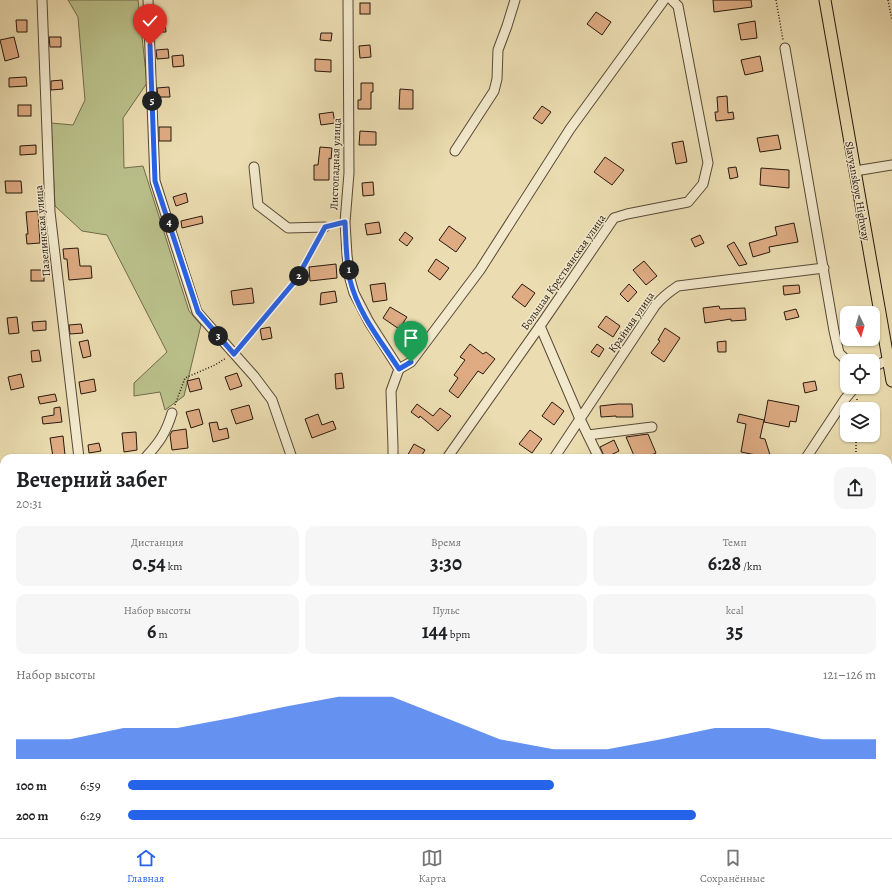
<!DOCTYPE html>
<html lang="ru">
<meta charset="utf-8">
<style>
body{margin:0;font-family:Alegreya,serif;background:#f6f6f6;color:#202124;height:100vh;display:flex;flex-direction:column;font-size:15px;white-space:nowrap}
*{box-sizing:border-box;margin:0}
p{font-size:13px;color:#757577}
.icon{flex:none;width:22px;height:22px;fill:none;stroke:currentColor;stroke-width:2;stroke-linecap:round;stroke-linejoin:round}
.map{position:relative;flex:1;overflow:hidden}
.drawer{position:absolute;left:0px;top:454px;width:892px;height:384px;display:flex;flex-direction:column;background:#fff;border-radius:12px 12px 0 0;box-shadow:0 1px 3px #0004}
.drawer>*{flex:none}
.needle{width:26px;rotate:175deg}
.buttons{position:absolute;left:840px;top:306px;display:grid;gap:8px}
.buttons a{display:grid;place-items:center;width:40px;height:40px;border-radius:8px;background:#fff;box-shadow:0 1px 3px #0004;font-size:20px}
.pin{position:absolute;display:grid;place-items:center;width:34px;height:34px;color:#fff;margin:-41px -17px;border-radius:50% 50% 50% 0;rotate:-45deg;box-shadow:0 0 4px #0007}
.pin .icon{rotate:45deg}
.km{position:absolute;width:20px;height:20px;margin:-10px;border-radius:50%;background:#222;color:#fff;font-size:11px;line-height:20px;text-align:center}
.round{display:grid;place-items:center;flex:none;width:42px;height:42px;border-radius:12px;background:#f6f6f6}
.headline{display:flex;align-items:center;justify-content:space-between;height:68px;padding:0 16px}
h1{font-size:22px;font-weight:700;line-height:30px}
.stats{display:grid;grid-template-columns:repeat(3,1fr);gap:6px;height:68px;padding:4px 16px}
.stats div{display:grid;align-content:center;border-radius:10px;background:#f6f6f6;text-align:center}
.stats b{font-size:20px;font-weight:700}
.stats small{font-size:11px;font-weight:400}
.stats p{font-size:11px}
.chart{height:112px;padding:8px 16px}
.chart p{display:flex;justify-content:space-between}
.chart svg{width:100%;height:72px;margin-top:4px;fill:#2563eb;opacity:.7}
ul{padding:0 16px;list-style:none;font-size:13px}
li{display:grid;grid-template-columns:64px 48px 1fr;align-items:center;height:30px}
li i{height:10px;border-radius:5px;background:#2563eb}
.dock{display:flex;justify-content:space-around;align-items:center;height:56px;border-top:1px solid #e0e0e0;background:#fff;font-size:11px;color:#757577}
.dock a{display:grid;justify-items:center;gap:2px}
.dock .on{color:#2563eb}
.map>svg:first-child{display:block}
.green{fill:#bac08a;stroke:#706c4c}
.building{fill:#deab82;stroke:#27180e}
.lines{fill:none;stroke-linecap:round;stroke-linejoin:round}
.minor-casing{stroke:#584937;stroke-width:11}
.major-casing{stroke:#27180e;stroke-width:13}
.path{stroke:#27180e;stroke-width:1.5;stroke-dasharray:1 2;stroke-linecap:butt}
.minor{stroke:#f2e9cc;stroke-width:9}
.major{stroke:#ebddb1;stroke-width:11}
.route-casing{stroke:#fff;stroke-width:8}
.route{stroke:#2563eb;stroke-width:5}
.labels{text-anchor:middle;stroke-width:3;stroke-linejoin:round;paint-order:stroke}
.street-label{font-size:11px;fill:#27180e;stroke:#f2e9cc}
</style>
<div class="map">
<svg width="892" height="838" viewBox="0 0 892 838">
<rect width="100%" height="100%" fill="#ebddb1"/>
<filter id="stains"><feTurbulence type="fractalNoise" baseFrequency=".005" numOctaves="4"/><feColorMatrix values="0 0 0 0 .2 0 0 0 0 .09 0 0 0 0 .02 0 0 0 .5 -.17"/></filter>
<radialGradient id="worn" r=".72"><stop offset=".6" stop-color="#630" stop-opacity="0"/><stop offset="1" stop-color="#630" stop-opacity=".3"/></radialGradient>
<path class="green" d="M68 0H138L147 83 123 118 124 168 143 166 189 311 201 325 184 396 165 410 160 392 134 396V383L167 352 107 235 82 231 55 206 51 123 73 125 85 100 78 17Z"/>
<g class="building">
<path d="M713 0H751L752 7 714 12Z"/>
<rect x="360" y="3" width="10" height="11"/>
<path d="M596 12 611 22 602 35 587 24Z"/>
<path d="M16 20H27V32H17Z"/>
<path d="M755 21 757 38 741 40 738 24Z"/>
<path d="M165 22 166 32H155V23Z"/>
<path d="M321 33H332L331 41 320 40Z"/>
<path d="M14 37 19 57 5 61 0 40Z"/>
<path d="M49 37H61V47H50Z"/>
<path d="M370 45 371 57 360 58 359 46Z"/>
<path d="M168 49 169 58 157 59 156 50Z"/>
<path d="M183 55 184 66 173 67 172 56Z"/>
<path d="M760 56 763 71 745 75 741 60Z"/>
<path d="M315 59 331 60V72L315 71Z"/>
<path d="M26 77 27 86 9 87V78Z"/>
<path d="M62 80 63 89 51 90V81Z"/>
<path d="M361 83H373V92H371V109H358V100H361Z"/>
<path d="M169 87 170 97H158L157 88Z"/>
<path d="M400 89 413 90V109H399Z"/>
<path d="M727 96 728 113 733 112 734 119 716 121 715 112H718L717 97Z"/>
<rect x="18" y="105" width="13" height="11"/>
<path d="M542 106 551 112 542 124 533 118Z"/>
<path d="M333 112 335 123 321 125 319 114Z"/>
<rect x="159" y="127" width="12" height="14"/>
<path d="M360 131 376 132V145H359Z"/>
<path d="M778 135 781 149 760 152 757 138Z"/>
<path d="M683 141 687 162 676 164 672 143Z"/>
<path d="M36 145V154L20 155V146Z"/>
<path d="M320 147 332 148 331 159 329 158V180H314V165H318Z"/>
<path d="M605 157 624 170 612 185 594 172Z"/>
<path d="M736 167 738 177 730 179 728 168Z"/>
<path d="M761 168 789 170V188L760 185Z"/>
<path d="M5 181H21L22 193H6Z"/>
<path d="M373 182 374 195 363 196 362 183Z"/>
<path d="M186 193 188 202 176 206 173 197Z"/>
<path d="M38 211 40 243 27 244 26 234H28L26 212Z"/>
<path d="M202 216 203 223 182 228 181 221Z"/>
<path d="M379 222 381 233 367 235 365 224Z"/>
<path d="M794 223 798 242 769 247 770 252 753 257 749 243 777 235 775 227Z"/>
<path d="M449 226 466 238 456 252 439 240Z"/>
<path d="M405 232 413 238 407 246 399 240Z"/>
<path d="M700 235 704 243 695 247 691 239Z"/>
<path d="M734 242 747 264 739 266 727 246Z"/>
<path d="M78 248 80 266H91L92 278 69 280 67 259H64L63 249Z"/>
<path d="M436 259 449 268 440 280 428 271Z"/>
<path d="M644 261 657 276 646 285 633 270Z"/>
<path d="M336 264 337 278 310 281 309 267Z"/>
<rect x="31" y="270" width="13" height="11"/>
<path d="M385 283 387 300 373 302 370 285Z"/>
<path d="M522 284 535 293 525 307 512 297Z"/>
<path d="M629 284 637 292 628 302 620 294Z"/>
<path d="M799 285 800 293 784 295 783 286Z"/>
<path d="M252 288 254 303 233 305 231 291Z"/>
<path d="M335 291 337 302 320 305 321 293Z"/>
<path d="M719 306 720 309 745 308 746 320 731 321V319L705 323 703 308Z"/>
<path d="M390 307 407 317 399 329 383 318Z"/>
<path d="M796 309 799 317 786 320 784 312Z"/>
<path d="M606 316 620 326 613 337 598 327Z"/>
<path d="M17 317 19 333 9 334 7 318Z"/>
<path d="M46 321V330L33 331 32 322Z"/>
<path d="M81 324 83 333 70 334 69 325Z"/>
<path d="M270 327 272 338 262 340 260 329Z"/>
<path d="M665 328 680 338 664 362 651 353 660 341 658 340Z"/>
<path d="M88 340 91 356 83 358 79 342Z"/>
<path d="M726 341V352H718L717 342Z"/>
<path d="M470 344 483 354 486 352 495 359 483 374 478 371 458 398 449 391 458 378 454 375 465 360 460 357Z"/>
<path d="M597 344 604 349 599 357 591 352Z"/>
<path d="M39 350 41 361 32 362 31 351Z"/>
<path d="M237 373 242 386 230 390 225 377Z"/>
<path d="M342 373 344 388 336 389 335 374Z"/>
<path d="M21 374 24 387 11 390 8 377Z"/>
<path d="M199 378 202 389 190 392 187 381Z"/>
<path d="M94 379 96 391 81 394 79 382Z"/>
<path d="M815 381 817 390 805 393 803 383Z"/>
<path d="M55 394 57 401 40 404 38 397Z"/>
<path d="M768 400 799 406 796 422 790 421 789 427 764 422Z"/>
<path d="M552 402 564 411 554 425 542 416Z"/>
<path d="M417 404 433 416 440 408 451 416 438 431 420 416 419 418 411 412Z"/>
<path d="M618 404H632L633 417H616V416L601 417 600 406Z"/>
<path d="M249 405 253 419 236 424 231 410Z"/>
<path d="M60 407 62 422 43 424 42 417 54 415V408Z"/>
<path d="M199 409 203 424 191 428 186 412Z"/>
<path d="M318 414 322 425 333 421 336 429 312 438 305 419Z"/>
<path d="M739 414 764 420 760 438 765 439 771 458 741 452 746 424 737 422Z"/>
<path d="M217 422 219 430 227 428 229 438 213 442 209 423Z"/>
<path d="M186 429 188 448 172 450 170 435 172 431Z"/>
<path d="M530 430 542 439 532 453 519 444Z"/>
<path d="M136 432 137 450 124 452 122 433Z"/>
<path d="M648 434 656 453 644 458H635L626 437Z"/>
<path d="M63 436 65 455 53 457 50 438Z"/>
<path d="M614 440 619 451 605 458 600 447Z"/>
<path d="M99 443 101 451 89 453 88 445Z"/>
<path d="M414 444 425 450 420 458H406Z"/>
</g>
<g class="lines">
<defs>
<g id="minor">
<path d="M42 0 50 212 79 458"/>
<path d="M148 0 155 181 197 312 254 376 272 400 292 458"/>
<path d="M348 0 349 173 345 222 347 255 350 279 354 293 369 322 399 369 391 391 393 447V458"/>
<path d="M785 48 834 331 839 353 847 361"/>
<path d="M455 151 494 91 497 79 498 50 507 26 515 0"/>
<path d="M254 167 258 205 288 228 325 227"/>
<path d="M855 171 892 165"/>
<path d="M540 326 580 419 599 458"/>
<path d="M873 367 888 360"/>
<path d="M399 369 411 362 480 270 570 129 664 0"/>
<path d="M588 435 652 427"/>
<path d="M145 458C159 443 166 433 172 413"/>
<path d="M447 458 540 326 614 218 627 214 688 202 703 184 708 163 678 6 672 0"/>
<path d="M554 458 655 306C662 297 669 292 678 286L824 268"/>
<path d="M806 458 845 399 855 387"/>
<path d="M0 528H4"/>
<path d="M888 706 892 709"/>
<path d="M0 743H4"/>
<path d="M888 754 892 746"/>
<path d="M171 834 173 838"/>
<path d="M404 834 410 838"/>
<path d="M716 834 722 838"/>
<path d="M500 838 502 834"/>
<path d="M834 838 837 834"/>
</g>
<path id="major" d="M825 0 892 381"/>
</defs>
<use href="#minor" class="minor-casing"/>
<use href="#major" class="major-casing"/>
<g class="path">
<path d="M776 0 783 40"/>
<path d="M888 0 892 20"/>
<path d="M240 347 296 280 321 236"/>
<path d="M857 399V409"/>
<path d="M175 405 185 378 215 365 226 358"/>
<path d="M856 458V435"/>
<path d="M888 633 892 658"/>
</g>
<use href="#minor" class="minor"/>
<use href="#major" class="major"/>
</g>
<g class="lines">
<defs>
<path id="route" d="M150 45 155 181 198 312 234 354 296 280 325 227 345 222C346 241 346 261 350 280 358 313 381 341 399 369L411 362"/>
</defs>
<use href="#route" class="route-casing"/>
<use href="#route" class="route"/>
</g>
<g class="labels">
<g class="street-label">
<text transform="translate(335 164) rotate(-88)" y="4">Листопадная улица</text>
<text transform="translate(858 191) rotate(80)" y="4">Slavyanskoye Highway</text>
<text transform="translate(42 231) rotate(-95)" y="4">Пазелинская улица</text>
<text transform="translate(563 272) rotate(-55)" y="4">Большая Крестьянская улица</text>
<text transform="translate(631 322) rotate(-55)" y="4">Крайняя улица</text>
</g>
</g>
<rect width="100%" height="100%" filter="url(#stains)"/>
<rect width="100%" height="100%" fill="url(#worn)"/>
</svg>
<div class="buttons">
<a><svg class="needle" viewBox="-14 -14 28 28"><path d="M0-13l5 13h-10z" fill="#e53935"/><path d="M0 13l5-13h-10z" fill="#757577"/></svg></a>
<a><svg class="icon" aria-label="locate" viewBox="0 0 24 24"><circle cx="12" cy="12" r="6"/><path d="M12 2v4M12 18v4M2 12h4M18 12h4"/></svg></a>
<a><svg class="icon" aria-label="layers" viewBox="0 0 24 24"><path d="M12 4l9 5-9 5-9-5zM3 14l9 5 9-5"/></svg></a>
</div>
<div class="pin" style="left:411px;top:362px;background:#1e9e55"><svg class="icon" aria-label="arrive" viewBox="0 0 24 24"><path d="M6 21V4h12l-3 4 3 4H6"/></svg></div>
<div class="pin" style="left:150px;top:45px;background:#d93025"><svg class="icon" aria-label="check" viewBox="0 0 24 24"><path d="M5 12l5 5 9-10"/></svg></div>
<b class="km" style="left:349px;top:270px">1</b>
<b class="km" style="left:299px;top:276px">2</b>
<b class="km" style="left:218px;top:336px">3</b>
<b class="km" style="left:169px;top:223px">4</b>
<b class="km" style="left:152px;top:101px">5</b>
<section class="drawer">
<div class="headline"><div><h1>Вечерний забег</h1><p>20:31</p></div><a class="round"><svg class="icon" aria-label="share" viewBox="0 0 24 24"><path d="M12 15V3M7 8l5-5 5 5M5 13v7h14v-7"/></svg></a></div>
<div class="stats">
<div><p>Дистанция</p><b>0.54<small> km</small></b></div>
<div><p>Время</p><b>3:30</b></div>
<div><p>Темп</p><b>6:28<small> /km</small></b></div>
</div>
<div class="stats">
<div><p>Набор высоты</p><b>6<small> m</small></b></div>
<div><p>Пульс</p><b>144<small> bpm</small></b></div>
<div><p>kcal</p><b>35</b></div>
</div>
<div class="chart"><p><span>Набор высоты</span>121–126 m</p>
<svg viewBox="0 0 160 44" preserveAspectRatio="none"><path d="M0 44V32L10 32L20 25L30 25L40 19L50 12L60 6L70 6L80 19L90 32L100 38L110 38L120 32L130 25L140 25L150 32L160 32V44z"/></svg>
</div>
<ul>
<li><b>100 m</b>6:59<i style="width:57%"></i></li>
<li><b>200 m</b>6:29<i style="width:76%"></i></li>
</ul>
</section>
</div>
<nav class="dock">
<a class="on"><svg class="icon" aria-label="home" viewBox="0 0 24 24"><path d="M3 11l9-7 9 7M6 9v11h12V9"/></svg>Главная</a>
<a><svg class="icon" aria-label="map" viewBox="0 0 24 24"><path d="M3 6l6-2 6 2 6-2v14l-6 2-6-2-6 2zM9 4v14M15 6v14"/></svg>Карта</a>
<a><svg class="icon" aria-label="saved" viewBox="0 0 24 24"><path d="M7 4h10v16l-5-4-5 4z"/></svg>Сохранённые</a>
</nav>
